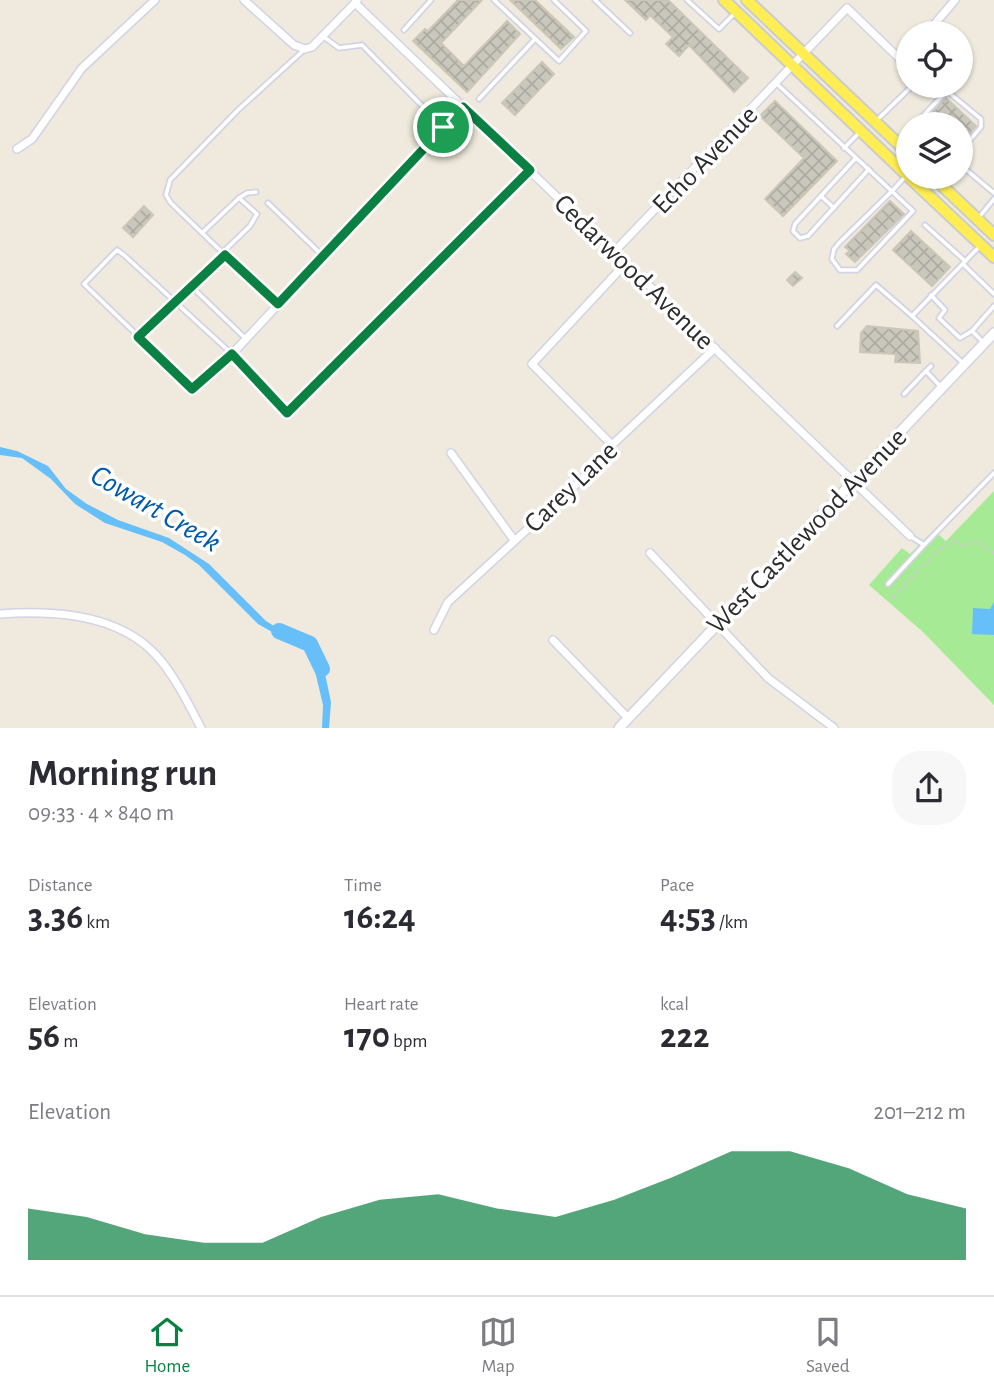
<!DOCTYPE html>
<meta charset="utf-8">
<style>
body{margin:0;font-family:"Alegreya Sans",sans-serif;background:#f7f7f7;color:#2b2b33;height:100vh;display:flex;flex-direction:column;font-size:26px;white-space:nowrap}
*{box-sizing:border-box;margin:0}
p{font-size:23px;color:#7c7c81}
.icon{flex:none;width:38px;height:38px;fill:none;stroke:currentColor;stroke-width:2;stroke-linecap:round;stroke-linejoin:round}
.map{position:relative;height:728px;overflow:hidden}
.sheet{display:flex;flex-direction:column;background:#fff;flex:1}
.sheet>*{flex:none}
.buttons{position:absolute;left:896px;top:21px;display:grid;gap:14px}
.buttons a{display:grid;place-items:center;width:77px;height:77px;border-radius:50%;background:#fff;box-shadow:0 2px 5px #0004;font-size:35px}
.pin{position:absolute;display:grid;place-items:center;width:60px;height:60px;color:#fff;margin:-30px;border:4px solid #fff;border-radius:50%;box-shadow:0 2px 7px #0007}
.round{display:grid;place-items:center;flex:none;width:74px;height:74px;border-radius:28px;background:#f7f7f7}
.overview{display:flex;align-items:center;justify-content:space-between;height:119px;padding:0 28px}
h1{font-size:38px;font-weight:600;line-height:52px}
.stats{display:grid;grid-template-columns:repeat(3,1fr);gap:10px;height:119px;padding:7px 28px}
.stats div{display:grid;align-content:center}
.stats b{font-size:35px;font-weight:600}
.stats small{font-size:19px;font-weight:400}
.stats p{font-size:19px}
.chart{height:196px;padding:14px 28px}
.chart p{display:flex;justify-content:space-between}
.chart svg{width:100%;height:126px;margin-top:7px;fill:#0b8043;opacity:.7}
.dock{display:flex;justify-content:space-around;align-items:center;height:98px;border-top:2px solid #e1e1e2;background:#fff;font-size:19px;color:#7c7c81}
.dock a{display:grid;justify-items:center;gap:4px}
.dock .current{color:#0b8043}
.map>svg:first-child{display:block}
.park{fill:#a6ea95}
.water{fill:#67bffa}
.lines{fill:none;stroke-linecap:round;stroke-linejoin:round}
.river{stroke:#67bffa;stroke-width:16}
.building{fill:url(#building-cross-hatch);stroke:#cbc6b6;stroke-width:2}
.service-casing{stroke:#d2d3e6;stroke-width:7}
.minor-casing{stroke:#d2d3e6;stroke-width:10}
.tertiary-casing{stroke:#d2d3e6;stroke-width:12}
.primary-casing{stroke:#ccc;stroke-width:14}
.path{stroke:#ccc;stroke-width:2;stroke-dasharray:5 3.5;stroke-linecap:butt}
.service{stroke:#fff;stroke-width:3.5}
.minor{stroke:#fff;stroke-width:7}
.tertiary{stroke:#fff;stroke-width:9}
.primary{stroke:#feee53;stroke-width:10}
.route-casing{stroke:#fff;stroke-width:14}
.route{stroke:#0b8043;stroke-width:9}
.labels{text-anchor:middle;stroke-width:7;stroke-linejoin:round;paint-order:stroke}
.street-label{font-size:28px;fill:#2c2c2c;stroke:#fff}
.water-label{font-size:30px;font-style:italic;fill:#0059ac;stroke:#fff}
</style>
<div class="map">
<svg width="994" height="728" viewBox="0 0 994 728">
<defs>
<pattern id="building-cross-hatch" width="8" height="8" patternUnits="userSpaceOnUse" patternTransform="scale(1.75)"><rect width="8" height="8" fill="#cac8bc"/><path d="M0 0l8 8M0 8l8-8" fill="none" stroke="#aeaca2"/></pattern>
</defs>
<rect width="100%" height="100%" fill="#efeadd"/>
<path class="park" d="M994 491V705L923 632 869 585 902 548 910 554 934 530 946 541Z"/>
<g class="water">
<path d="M0 447 17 451 48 466 66 489 87 504 118 520 169 538 209 564 266 621 321 655 331 702 329 728H322L323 705 311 654 258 624 199 565 185 555 162 542 105 523 75 504 51 479 22 458 0 455Z"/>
<path d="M994 602V635L972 634 973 608 990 609Z"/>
</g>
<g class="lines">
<path class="river" d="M279 631 310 644 322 669"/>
</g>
<g class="building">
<path d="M458 0H482L441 43 464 66 507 21 520 34 467 92 413 41 425 29 428 31Z"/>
<path d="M510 0H535L574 37 561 49Z"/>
<path d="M625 0H668L748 78 734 92 689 45 679 56 666 44 673 37 650 15 646 20Z"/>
<path d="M542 62 554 74 515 115 502 103Z"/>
<path d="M946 98 976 126 961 144V124H921Z"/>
<path d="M775 101 837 161 783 216 765 199 804 158 760 116Z"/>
<path d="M890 201 904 214 855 262 846 254 850 251 845 247Z"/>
<path d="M144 206 153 215 133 237 123 228Z"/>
<path d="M911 231 950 267 932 286 893 250Z"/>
<path d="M795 272 802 278 793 286 787 280Z"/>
<path d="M867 326 918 331 920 363 895 362 896 354 860 352 861 333Z"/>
</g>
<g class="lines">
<defs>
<g id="service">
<path d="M494 0 559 61 586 31 554 0"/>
<path d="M595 0 630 33"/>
<path d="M687 0 719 29 734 14"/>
<path d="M404 30 431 0"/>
<path d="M324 37 339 48 362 45 443 127"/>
<path d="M961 48 966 52 961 65"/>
<path d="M776 83 913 211 857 270H840L832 259 834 249 839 243 893 190 905 177"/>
<path d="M479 99 535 39"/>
<path d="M876 121 912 86"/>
<path d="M915 124 947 91 981 119V127L961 151"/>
<path d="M898 143 908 132"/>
<path d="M844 148 860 132"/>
<path d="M855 159 795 224 793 231 800 238 808 236 869 169"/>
<path d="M961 169 963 167 994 193"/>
<path d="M945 185 953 177"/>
<path d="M821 196 834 208"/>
<path d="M239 198 247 193 256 192"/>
<path d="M268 203 323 256"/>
<path d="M980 216 994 199"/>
<path d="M925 225 965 261"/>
<path d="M202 233 239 198 257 214 250 226 223 252"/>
<path d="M225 255 171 203 166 195 170 180 238 110 305 49"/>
<path d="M963 264 994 294"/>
<path d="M191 286 245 338"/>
<path d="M931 295 945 310 939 318 960 338 972 331"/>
<path d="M837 326 876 285 912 316"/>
<path d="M138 336 84 284 117 250 124 255 232 354 192 389 138 336C167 309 196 282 225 255L278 304"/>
<path d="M983 342 972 331 994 306"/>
<path d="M963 363 912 316 980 246"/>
<path d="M926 371 931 366"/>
<path d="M904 394 926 371 940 386"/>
<path d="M910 536 924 545 994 473"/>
<path d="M888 584 924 545"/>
</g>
<g id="minor">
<path d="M244 0 294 45 305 49 312 47 357 1"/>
<path d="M355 3 910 536"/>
<path d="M927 33 955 0"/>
<path d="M463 107 232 354 287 413 530 171"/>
<path d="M17 149 32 139 82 68 155 0"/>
<path d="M614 252 847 8 903 62 908 56"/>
<path d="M612 445 532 364 626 263"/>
<path d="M451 453 514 540"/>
<path d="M650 553 768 678 834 728"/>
<path d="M0 614C52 610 118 614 156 655 175 676 188 703 201 728"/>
<path d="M434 630 448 602 581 480 612 445 715 348"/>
<path d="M553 640 628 718"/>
</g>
<path id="tertiary" d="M619 728 994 333"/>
<g id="primary">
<path d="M724 0 908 176"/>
<path d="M747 0 908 153"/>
<path d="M909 177 994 257"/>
<path d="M933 177 994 235"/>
</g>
</defs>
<use href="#service" class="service-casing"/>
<use href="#minor" class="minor-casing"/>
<use href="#tertiary" class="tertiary-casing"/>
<use href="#primary" class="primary-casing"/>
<path class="path" d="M892 599C912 578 929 557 952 540L964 545 977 542 994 553"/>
<use href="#service" class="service"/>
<use href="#minor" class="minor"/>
<use href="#tertiary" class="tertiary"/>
<use href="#primary" class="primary"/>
</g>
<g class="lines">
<defs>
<path id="route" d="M463 107 530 170 287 413 232 354 192 389 138 337 225 255 278 304Z"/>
</defs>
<use href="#route" class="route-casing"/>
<use href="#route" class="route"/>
</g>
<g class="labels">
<g class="street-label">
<text transform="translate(704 159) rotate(-46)" y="10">Echo Avenue</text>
<text transform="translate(635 271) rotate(44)" y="10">Cedarwood Avenue</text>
<text transform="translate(570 486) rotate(-44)" y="10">Carey Lane</text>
<text transform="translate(806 530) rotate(-46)" y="10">West Castlewood Avenue</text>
</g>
<g class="water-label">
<text transform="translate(156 508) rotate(30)" y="10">Cowart Creek</text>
</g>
</g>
</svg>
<div class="buttons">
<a><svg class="icon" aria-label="locate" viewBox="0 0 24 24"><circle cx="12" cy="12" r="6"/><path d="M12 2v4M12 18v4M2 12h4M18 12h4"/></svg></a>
<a><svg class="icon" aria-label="layers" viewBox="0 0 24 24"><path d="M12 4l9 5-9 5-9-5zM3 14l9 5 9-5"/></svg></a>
</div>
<div class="pin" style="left:443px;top:127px;background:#1e9e55"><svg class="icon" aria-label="arrive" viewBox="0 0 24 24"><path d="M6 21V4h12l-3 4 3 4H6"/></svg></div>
</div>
<section class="sheet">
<div class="overview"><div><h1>Morning run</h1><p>09:33 · 4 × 840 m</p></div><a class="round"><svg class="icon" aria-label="share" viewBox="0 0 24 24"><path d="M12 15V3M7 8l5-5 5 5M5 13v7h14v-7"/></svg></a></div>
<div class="stats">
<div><p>Distance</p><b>3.36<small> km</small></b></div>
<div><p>Time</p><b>16:24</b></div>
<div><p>Pace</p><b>4:53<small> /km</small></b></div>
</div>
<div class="stats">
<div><p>Elevation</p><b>56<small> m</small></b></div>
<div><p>Heart rate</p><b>170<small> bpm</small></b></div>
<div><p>kcal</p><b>222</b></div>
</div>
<div class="chart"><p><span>Elevation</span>201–212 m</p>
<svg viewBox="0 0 160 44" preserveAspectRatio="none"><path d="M0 44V26L10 29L20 35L30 38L40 38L50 29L60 23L70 21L80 26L90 29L100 23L110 15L120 6L130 6L140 12L150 21L160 26V44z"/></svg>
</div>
</section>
<nav class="dock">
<a class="current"><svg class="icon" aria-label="home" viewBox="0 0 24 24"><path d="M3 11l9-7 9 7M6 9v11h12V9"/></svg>Home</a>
<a><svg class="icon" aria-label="map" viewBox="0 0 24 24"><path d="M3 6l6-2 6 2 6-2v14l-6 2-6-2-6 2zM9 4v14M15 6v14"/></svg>Map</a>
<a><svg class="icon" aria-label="saved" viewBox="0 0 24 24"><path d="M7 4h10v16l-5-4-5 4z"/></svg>Saved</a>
</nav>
